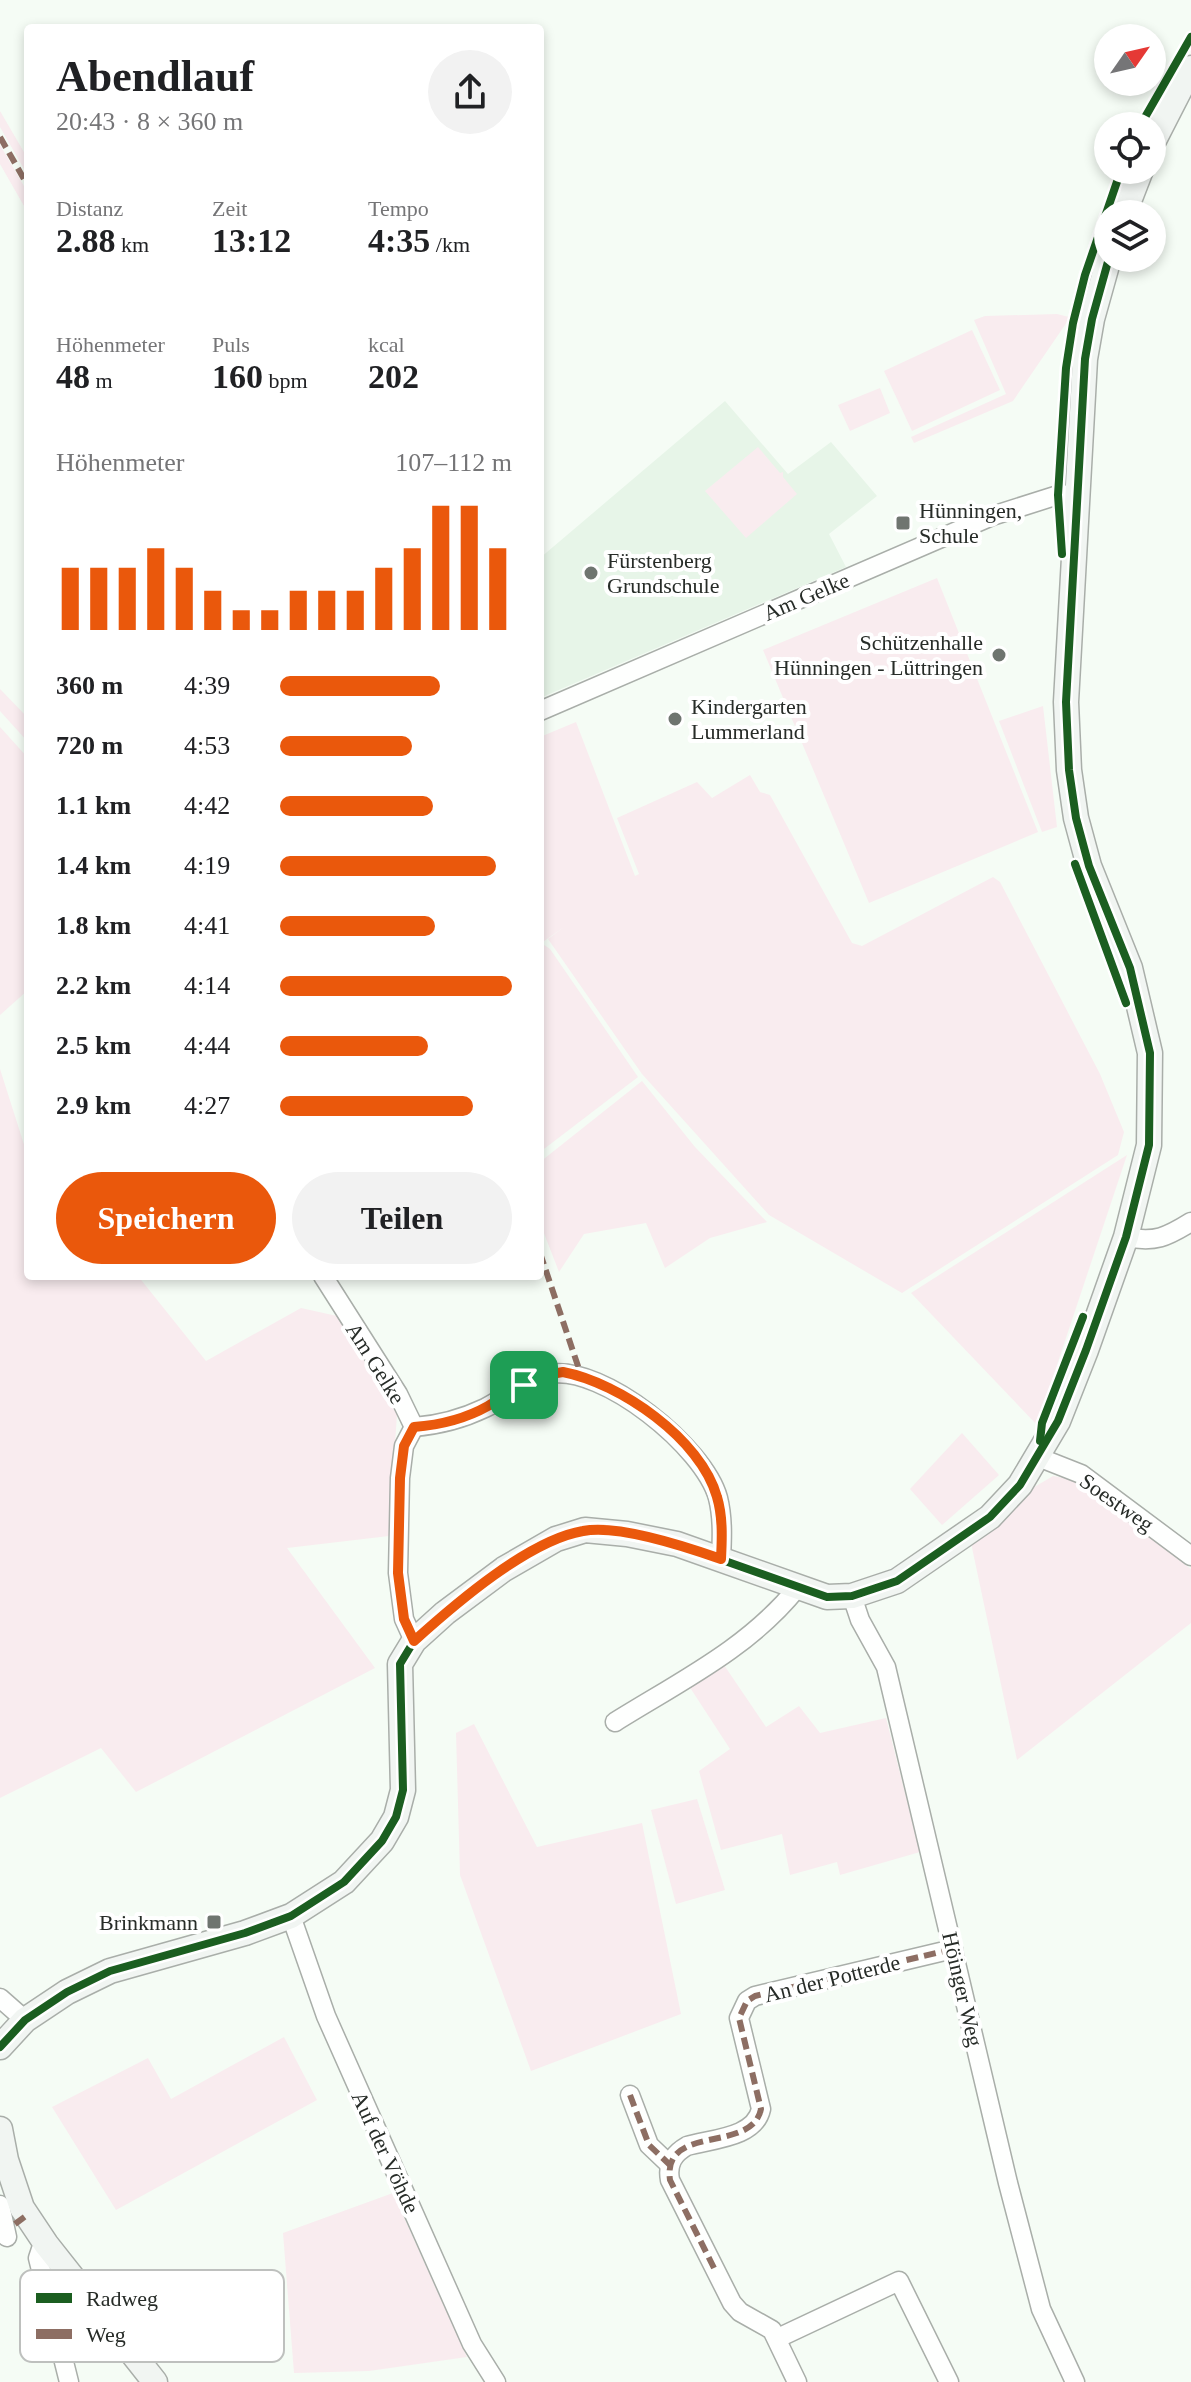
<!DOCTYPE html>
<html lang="de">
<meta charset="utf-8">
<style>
body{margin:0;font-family:"Times New Roman",serif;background:#f2f2f2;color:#202124;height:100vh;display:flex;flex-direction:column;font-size:30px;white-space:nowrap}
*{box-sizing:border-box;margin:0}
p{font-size:26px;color:#757577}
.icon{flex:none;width:44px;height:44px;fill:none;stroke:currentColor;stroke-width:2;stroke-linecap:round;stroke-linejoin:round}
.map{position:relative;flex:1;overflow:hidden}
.panel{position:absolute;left:24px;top:24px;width:520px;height:1256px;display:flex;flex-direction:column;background:#fff;border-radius:8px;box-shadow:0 4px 12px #0003}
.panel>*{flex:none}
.needle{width:52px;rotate:56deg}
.tools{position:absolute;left:1094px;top:24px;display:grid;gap:16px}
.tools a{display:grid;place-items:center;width:72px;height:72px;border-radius:50%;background:#fff;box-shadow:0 4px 12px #0003;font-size:40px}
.pin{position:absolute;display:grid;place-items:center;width:68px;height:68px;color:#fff;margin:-34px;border-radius:16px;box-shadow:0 4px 12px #0006}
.round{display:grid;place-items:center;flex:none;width:84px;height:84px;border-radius:42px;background:#f2f2f2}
.overview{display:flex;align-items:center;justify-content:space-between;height:136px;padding:0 32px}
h1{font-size:44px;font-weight:800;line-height:60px}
.figures{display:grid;grid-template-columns:repeat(3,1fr);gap:12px;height:136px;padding:8px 32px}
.figures div{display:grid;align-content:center}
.figures b{font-size:34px;font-weight:800}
.figures small{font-size:22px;font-weight:400}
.figures p{font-size:22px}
.chart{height:224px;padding:16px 32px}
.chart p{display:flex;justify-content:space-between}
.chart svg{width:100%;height:144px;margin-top:8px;stroke:#ea580c;stroke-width:6}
.cta{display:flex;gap:16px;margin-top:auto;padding:16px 32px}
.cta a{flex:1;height:92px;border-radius:48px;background:#ea580c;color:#fff;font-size:32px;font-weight:800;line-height:92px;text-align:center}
.cta a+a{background:#f2f2f2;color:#202124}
ul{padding:0 32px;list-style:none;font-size:26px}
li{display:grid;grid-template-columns:128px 96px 1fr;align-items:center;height:60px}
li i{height:20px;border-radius:10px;background:#ea580c}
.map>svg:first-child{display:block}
.built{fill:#e7f5e8}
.green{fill:#f9ecef}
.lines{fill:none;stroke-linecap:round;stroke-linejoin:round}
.street-casing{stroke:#a9aea9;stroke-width:21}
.secondary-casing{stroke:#a9aea9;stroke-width:27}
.street{stroke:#fefffe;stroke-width:18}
.secondary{stroke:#f1f5f2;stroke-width:24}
.quiet{stroke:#8d6e63;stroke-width:6;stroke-dasharray:12 6;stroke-linecap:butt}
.cycleway-casing{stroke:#fff;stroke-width:13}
.cycleway{stroke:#1b5e20;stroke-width:8}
.route-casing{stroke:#fff;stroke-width:16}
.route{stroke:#ea580c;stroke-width:10}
.poi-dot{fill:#6f7570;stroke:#fff;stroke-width:3}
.labels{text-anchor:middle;stroke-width:8;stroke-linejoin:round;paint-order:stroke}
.poi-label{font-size:22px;fill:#272c28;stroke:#fff;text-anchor:start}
.street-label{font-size:22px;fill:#272c28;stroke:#fff}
.key{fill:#fff;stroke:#bec0be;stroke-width:2}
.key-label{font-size:22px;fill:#272c28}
</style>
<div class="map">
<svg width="1191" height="2382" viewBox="0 0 1191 2382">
<rect width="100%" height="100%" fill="#f5fcf5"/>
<path class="built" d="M725 401 788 474 831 442 877 496 829 534 846 567 540 698V558Z"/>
<g class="green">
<path d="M0 111 28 159V176L0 127Z"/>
<path d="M0 145 28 193V213L0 164Z"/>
<path d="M1057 314 1069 317 1067 322 1013 401 914 443 911 437 1006 394 974 320 985 316Z"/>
<path d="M972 330 1000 390 912 431 884 371Z"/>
<path d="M880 388 890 413 850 431 838 405Z"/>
<path d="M758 447 780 473 783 472V477L797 494 746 538 705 491Z"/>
<path d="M937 578 1038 832 869 903 763 650Z"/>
<path d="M0 689 28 718V742L0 711Z"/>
<path d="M1043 706 1057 827 1042 832 999 721Z"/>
<path d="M576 722 635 876 639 874 617 818 697 782 712 798 750 775 760 792 770 795 852 943 862 946 993 877 1000 882 1100 1074 1124 1132 1118 1155 902 1293 769 1215 642 1074 548 939 564 927 540 944V737Z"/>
<path d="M0 727 28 758V990L0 1015Z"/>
<path d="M544 945 550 949 638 1077 540 1152V948Z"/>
<path d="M0 1069 28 1157V1276H138L206 1361 301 1308 337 1316 397 1414 389 1536 287 1548 375 1668 136 1792 101 1748 0 1798Z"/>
<path d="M642 1081 695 1147 767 1222 710 1238 665 1268 646 1223 584 1234 559 1272 540 1223V1162Z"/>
<path d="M1127 1155 1037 1425 911 1293Z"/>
<path d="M962 1433 999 1475 942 1525 910 1489Z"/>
<path d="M1053 1476 1075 1480 1191 1569V1623L1017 1760 971 1543 1031 1489Z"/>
<path d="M724 1665 766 1727 799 1706 820 1733 886 1718 920 1852 840 1875 837 1862 790 1875 782 1834 721 1850 699 1771 730 1749 689 1686Z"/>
<path d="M474 1724 537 1847 642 1823 681 2014 531 2071 460 1875 456 1733Z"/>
<path d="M697 1799 725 1890 676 1904 651 1810Z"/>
<path d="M284 2037 317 2100 116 2210 52 2107 148 2058 171 2099Z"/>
<path d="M393 2193 467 2357 369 2371 294 2373 283 2233Z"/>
</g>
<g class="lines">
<defs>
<g id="street">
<path d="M540 711 992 516 1058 495 1077 494"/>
<path d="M1126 1237C1155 1243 1167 1237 1191 1222"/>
<path d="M323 1276 398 1394 414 1427"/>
<path d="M414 1427C439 1425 462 1419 485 1408 506 1398 526 1378 550 1374 603 1365 704 1447 718 1498 723 1518 722 1539 721 1559"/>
<path d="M1038 1457 1081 1474 1191 1556"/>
<path d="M852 1596 860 1620 886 1667 1008 2183 1041 2309 1075 2382"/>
<path d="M414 1641 404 1619 398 1573 400 1478 404 1446 414 1427"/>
<path d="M615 1722C679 1682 749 1648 797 1588"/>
<path d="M291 1916 326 2016 472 2344 496 2382"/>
<path d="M0 1998 25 2020"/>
<path d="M630 2095 649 2145 670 2165"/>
<path d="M0 2205 7 2237"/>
<path d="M46 2244 41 2249 38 2258 69 2382"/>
<path d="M778 2338 899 2281 949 2382"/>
<path d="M797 2382 772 2330 740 2312 732 2303 670 2180C667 2164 673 2154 687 2146 711 2139 755 2138 761 2109L739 2018 747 2001 755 1996 953 1949"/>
</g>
<g id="secondary">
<path d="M1152 144 1191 68"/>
<path d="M1124 214 1141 170"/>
<path d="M0 2047 25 2020 67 1992 110 1971 245 1933 291 1916 344 1882 382 1841 396 1817 403 1790 400 1664 414 1641 445 1613 504 1569 556 1539 585 1530 627 1534 677 1544 827 1597 852 1596 897 1581 990 1517 1020 1485 1058 1421 1086 1350 1126 1237 1149 1145 1150 1053 1130 968 1089 866 1076 818 1069 770 1066 702 1085 359 1092 319 1109 258"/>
<path d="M0 2129 6 2160 22 2208 46 2244 155 2382"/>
</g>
</defs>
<use href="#street" class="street-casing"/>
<use href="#secondary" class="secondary-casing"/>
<use href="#street" class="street"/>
<use href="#secondary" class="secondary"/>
<g class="quiet">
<path d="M0 137 28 186"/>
<path d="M540 1253 581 1375"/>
<path d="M630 2095 649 2145 670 2165"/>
<path d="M15 2224 27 2215"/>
<path d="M714 2268 670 2180C662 2123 752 2154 761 2109L739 2018 747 2001 755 1996 953 1949"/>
</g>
<defs>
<g id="cycleway">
<path d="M1140 126 1191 37"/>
<path d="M1062 554 1058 495 1066 368 1073 323 1085 275 1121 170"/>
<path d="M1075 864 1126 1003"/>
<path d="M1040 1441 1042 1423 1083 1317"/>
<path d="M0 2047 25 2020 67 1992 110 1971 245 1933 291 1916 344 1882 382 1841 396 1817 403 1790 400 1664 414 1641 445 1613 504 1569 556 1539 585 1530 627 1534 677 1544 827 1597 852 1596 897 1581 990 1517 1020 1485 1058 1421 1086 1350 1126 1237 1149 1145 1150 1053 1130 968 1089 866 1076 818 1069 770 1066 702 1085 359 1092 319 1109 258"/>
</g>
</defs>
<use href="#cycleway" class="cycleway-casing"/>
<use href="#cycleway" class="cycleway"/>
</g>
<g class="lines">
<defs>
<path id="route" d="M563 1372C620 1383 701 1439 717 1497 723 1517 722 1539 721 1559 687 1547 618 1524 583 1531 529 1540 455 1604 414 1641L404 1619 398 1573 400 1478 404 1446 414 1427C440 1425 465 1419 488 1406 513 1392 534 1376 563 1372Z"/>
</defs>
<use href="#route" class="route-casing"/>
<use href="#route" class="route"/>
</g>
<g class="poi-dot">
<rect x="895" y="515" width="16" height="16" rx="4"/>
<circle cx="591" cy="573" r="8"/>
<circle cx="999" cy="655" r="8"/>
<circle cx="675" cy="719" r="8"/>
<rect x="206" y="1914" width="16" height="16" rx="4"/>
</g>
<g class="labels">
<g class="poi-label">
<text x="919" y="518">Hünningen,<tspan x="919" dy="25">Schule</tspan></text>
<text x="607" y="568">Fürstenberg<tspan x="607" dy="25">Grundschule</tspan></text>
<text x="983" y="650" text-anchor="end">Schützenhalle<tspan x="983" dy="25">Hünningen - Lüttringen</tspan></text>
<text x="691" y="714">Kindergarten<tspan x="691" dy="25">Lummerland</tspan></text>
<text x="198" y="1930" text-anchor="end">Brinkmann</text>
</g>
<g class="street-label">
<text transform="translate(806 596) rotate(-23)" y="8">Am Gelke</text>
<text transform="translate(376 1363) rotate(58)" y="8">Am Gelke</text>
<text transform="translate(1117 1502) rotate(35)" y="8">Soestweg</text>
<text transform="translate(832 1978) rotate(-14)" y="8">An der Potterde</text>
<text transform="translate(963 1989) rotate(77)" y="8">Höinger Weg</text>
<text transform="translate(386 2152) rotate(65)" y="8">Auf der Vöhde</text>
</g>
</g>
<rect x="20" y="2270" width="264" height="92" rx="12" class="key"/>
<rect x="36" y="2293" width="36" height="10" fill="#1b5e20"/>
<rect x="36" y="2329" width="36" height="10" fill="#8d6e63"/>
<g class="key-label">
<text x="86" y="2306">Radweg</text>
<text x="86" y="2342">Weg</text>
</g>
</svg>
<div class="tools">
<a><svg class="needle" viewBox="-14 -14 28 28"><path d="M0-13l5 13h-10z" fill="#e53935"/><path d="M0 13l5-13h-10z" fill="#757577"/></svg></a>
<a><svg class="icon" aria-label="locate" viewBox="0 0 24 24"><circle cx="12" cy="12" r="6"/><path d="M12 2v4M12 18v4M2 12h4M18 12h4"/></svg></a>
<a><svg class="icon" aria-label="layers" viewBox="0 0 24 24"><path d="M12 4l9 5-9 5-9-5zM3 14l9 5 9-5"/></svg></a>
</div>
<div class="pin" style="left:524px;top:1385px;background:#1e9e55"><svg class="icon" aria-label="arrive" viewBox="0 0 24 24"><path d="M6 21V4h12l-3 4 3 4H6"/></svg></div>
<section class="panel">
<div class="overview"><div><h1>Abendlauf</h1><p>20:43 · 8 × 360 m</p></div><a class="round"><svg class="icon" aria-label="share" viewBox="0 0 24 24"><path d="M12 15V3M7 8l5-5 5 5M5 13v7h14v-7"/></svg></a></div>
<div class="figures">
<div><p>Distanz</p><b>2.88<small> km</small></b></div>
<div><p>Zeit</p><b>13:12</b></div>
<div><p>Tempo</p><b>4:35<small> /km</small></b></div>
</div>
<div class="figures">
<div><p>Höhenmeter</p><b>48<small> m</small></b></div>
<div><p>Puls</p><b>160<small> bpm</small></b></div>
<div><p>kcal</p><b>202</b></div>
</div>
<div class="chart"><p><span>Höhenmeter</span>107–112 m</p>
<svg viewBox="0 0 160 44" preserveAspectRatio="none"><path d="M5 44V25M15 44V25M25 44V25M35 44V19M45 44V25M55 44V32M65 44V38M75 44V38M85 44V32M95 44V32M105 44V32M115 44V25M125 44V19M135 44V6M145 44V6M155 44V19"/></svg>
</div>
<ul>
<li><b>360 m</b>4:39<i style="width:69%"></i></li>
<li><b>720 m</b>4:53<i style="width:57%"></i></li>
<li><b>1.1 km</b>4:42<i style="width:66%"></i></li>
<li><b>1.4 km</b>4:19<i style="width:93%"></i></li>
<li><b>1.8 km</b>4:41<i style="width:67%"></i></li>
<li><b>2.2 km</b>4:14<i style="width:100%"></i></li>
<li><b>2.5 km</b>4:44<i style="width:64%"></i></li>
<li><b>2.9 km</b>4:27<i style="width:83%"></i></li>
</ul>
<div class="cta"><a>Speichern</a><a>Teilen</a></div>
</section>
</div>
